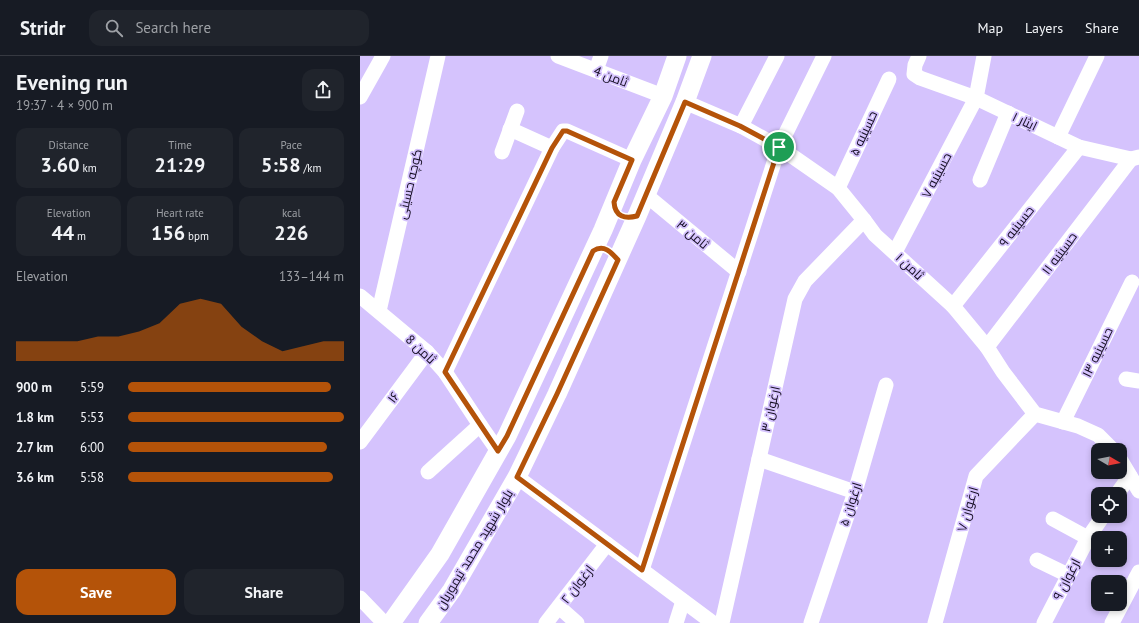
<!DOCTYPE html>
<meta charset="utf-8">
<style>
body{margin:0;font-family:"PT Sans",Cairo,sans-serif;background:#20242c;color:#f1f3f6;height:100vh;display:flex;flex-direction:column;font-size:15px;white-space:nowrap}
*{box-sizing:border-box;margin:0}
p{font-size:13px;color:#9ea1a6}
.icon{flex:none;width:22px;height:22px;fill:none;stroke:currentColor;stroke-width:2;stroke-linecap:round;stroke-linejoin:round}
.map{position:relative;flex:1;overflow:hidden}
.details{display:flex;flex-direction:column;background:#171b24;width:360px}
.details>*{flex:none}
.needle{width:26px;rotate:100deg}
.fabs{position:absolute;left:731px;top:387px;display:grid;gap:8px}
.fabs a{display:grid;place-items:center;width:36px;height:36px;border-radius:8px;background:#171b24;box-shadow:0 2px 6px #0003;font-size:20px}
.pin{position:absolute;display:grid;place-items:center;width:34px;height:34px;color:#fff;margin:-17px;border:2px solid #fff;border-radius:50%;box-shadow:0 1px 4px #0007}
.round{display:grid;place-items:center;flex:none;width:42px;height:42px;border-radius:12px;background:#20242c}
.headline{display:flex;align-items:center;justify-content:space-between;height:68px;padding:0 16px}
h1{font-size:22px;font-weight:700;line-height:30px}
.figures{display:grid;grid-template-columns:repeat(3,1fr);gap:6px;height:68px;padding:4px 16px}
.figures div{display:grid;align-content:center;border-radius:10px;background:#20242c;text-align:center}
.figures b{font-size:20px;font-weight:700}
.figures small{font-size:11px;font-weight:400}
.figures p{font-size:11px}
.chart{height:112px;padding:8px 16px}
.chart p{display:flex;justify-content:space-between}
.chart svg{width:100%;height:72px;margin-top:4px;fill:#b45309;opacity:.7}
.action{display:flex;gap:8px;margin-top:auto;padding:8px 16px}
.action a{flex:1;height:46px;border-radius:12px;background:#b45309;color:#fff;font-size:16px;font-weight:700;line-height:46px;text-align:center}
.action a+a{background:#20242c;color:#f1f3f6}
ul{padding:0 16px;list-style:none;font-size:13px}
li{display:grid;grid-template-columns:64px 48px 1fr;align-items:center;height:30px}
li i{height:10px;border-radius:5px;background:#b45309}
header{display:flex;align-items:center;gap:24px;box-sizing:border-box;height:56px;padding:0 20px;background:#171b24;border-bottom:1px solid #363941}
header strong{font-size:19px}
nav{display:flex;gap:22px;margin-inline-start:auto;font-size:14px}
.search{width:280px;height:36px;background:#20242c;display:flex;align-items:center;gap:10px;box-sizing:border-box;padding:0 14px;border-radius:12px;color:#9ea1a6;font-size:15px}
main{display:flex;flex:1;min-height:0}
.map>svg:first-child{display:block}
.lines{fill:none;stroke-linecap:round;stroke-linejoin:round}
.minor{stroke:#fff;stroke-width:15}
.major{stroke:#fff;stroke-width:19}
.route-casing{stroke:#fff;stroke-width:8}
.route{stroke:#b45309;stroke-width:5}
.labels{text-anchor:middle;stroke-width:3.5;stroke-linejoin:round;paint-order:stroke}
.street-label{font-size:13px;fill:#140d21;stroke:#d5c3fd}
</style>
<header>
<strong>Stridr</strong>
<div class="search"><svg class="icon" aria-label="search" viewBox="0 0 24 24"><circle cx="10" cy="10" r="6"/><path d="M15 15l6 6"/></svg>Search here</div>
<nav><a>Map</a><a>Layers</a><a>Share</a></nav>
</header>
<main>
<section class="details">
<div class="headline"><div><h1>Evening run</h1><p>19:37 · 4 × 900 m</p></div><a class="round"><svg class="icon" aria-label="share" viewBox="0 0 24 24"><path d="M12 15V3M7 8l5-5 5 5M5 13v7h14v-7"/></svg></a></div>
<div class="figures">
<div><p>Distance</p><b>3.60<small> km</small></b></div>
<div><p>Time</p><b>21:29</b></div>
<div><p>Pace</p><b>5:58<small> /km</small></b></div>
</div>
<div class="figures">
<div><p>Elevation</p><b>44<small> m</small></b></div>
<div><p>Heart rate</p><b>156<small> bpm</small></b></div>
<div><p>kcal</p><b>226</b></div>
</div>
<div class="chart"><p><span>Elevation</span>133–144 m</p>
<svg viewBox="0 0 160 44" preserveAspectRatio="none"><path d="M0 44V32L10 32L20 32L30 32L40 29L50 29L60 26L70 21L80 9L90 6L100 9L110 23L120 32L130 38L140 35L150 32L160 32V44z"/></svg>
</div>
<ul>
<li><b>900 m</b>5:59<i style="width:94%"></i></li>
<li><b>1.8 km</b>5:53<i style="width:100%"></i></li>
<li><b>2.7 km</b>6:00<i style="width:92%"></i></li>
<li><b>3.6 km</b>5:58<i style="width:95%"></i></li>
</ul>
<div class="action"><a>Save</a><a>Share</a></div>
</section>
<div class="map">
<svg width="779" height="567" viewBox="0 0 779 567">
<rect width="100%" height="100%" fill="#d5c3fd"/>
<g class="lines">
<g class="minor">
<path d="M198 0 303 40"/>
<path d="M559 0 555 9 554 18 560 22 616 42 719 91 771 103 779 101"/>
<path d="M236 14 241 0"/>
<path d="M0 41 23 0"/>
<path d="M325 46 381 70 419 91 478 132 504 164 515 179 593 250 627 291 643 316 675 358 718 370 738 379 753 394"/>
<path d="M381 70 417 0"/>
<path d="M150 73 192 92"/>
<path d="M698 81 737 0"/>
<path d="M142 96 157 55"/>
<path d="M620 124 648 57"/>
<path d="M478 132 529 23"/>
<path d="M286 139 379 216"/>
<path d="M535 196 616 42 624 0"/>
<path d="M0 240 67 296 85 316 120 369 138 395"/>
<path d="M593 250 719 91"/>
<path d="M19 255 78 0"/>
<path d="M627 291 771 103"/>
<path d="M85 316 192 92 203 75H207L272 104"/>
<path d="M766 323 779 325"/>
<path d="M703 366 772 226"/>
<path d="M0 386 67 296"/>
<path d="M399 403 495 436"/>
<path d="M760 403 779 435"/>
<path d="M68 416 120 369"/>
<path d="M157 421 353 567"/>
<path d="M757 438 770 420"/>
<path d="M693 463 728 482"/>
<path d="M677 504 708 519"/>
<path d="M282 514 419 91 464 0"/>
<path d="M0 542 24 567"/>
<path d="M199 551 217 567"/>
<path d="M186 567 247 488"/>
<path d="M316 567 323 545"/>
<path d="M362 567 435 243 445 225 504 164"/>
<path d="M451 567 495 436 526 329"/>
<path d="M575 567 616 420 675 358"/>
<path d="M684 567 728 482 743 460"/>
<path d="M752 567 779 516"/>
</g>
<g class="major">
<path d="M31 567 80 498 147 380 243 174 272 104 303 40 317 0"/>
<path d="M68 567 92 534 157 421 197 338 277 160 325 46 342 0"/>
</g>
</g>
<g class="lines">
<defs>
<path id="route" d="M325 46 380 70 419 91 282 514 157 421 197 338 258 204C251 196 244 188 233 195L147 380 138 395 85 316 192 92 203 75H207L272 104 254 146C255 161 265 163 277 160Z"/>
</defs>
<use href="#route" class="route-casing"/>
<use href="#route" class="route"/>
</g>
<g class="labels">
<g class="street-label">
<text transform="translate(251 20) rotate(21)" y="5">ثامن 4</text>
<text transform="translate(665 65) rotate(26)" y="5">ایثار ۱</text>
<text transform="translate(503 77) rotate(-65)" y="5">حسینیه ۵</text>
<text transform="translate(576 119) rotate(-62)" y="5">حسینیه ۷</text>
<text transform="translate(49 128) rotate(-77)" y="5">کوچه حسینی</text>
<text transform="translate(656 170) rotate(-52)" y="5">حسینیه ۹</text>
<text transform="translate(333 178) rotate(40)" y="5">ثامن ۳</text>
<text transform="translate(699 197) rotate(-53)" y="5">حسینیه ۱۱</text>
<text transform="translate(550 210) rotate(43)" y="5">ثامن ۱</text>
<text transform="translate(61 293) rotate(43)" y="5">ثامن 8</text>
<text transform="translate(737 296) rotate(-64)" y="5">حسینیه ۱۳</text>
<text transform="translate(33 341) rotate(-53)" y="5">۱۶</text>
<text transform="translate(410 353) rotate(-77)" y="5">ارغوان ۳</text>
<text transform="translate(490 448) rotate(-72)" y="5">ارغوان ۵</text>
<text transform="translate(607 453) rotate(-74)" y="5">ارغوان ۷</text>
<text transform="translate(114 493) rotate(-59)" y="5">بلوار شهید محمد تیموریان</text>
<text transform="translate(706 523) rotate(-63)" y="5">ارغوان ۹</text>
<text transform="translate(217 528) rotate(-52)" y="5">ارغوان ۲</text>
</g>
</g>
</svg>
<div class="fabs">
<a><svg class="needle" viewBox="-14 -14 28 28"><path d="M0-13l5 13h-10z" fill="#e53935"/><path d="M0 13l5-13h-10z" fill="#9ea1a6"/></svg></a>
<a><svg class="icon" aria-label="locate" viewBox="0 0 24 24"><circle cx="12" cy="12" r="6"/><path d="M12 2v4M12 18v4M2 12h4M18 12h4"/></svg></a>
<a>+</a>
<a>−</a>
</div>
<div class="pin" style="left:419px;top:91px;background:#1e9e55"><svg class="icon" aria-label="arrive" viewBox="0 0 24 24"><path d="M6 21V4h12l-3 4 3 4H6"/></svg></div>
</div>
</main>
